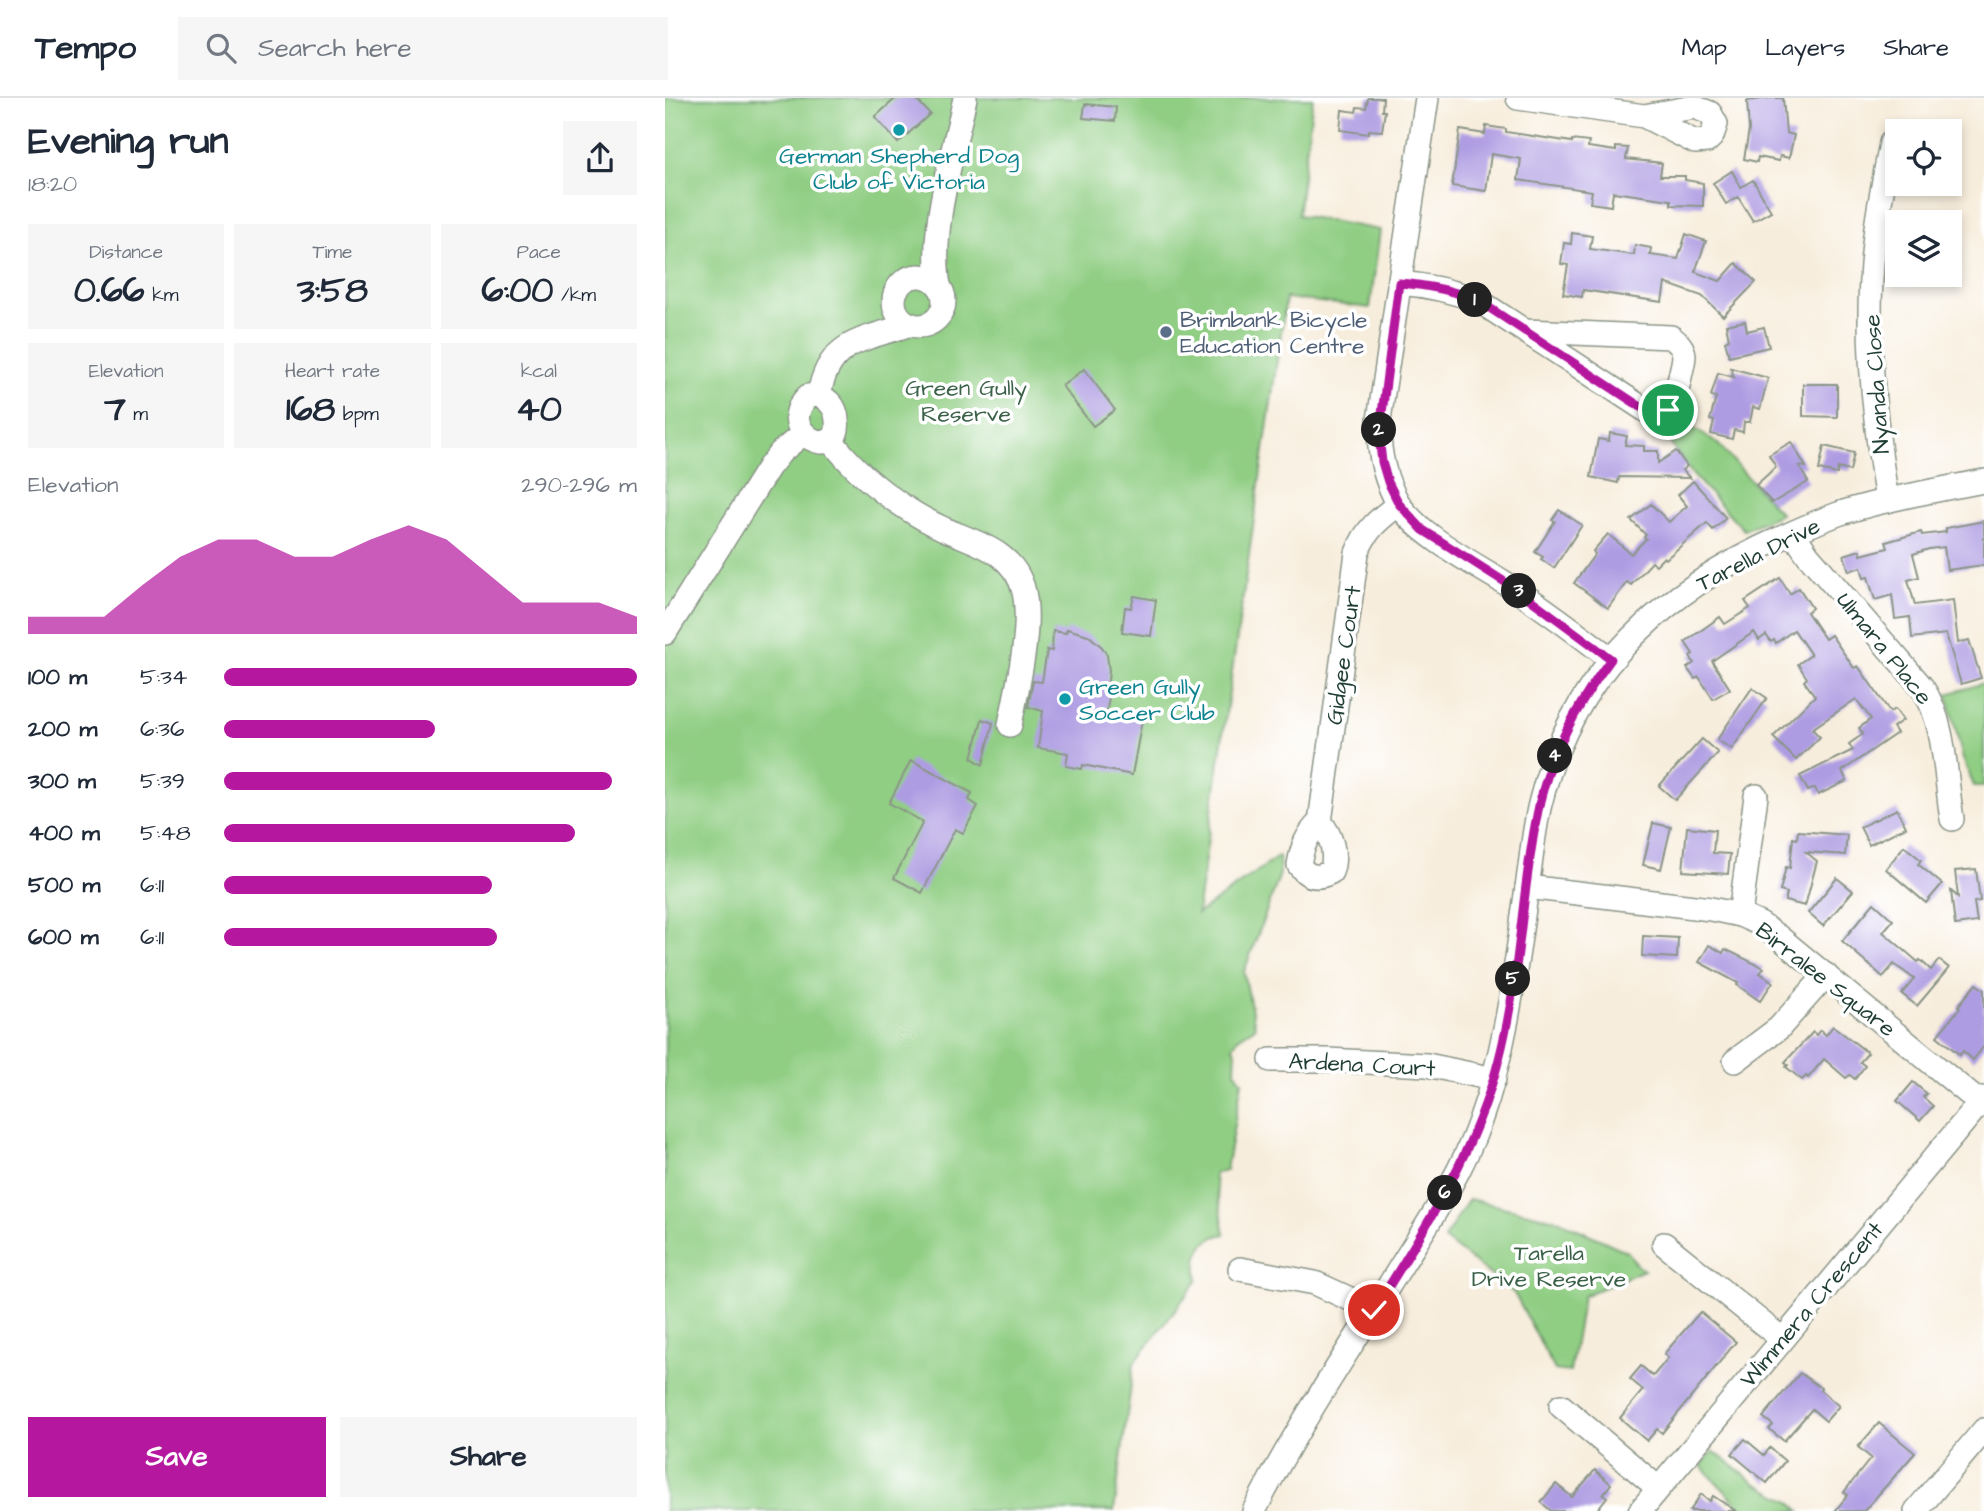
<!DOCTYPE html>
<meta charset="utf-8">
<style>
body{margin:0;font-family:"Architects Daughter",sans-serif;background:#f6f6f7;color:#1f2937;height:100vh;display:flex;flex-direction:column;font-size:26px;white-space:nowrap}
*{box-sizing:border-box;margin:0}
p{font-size:23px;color:#747a83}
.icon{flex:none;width:38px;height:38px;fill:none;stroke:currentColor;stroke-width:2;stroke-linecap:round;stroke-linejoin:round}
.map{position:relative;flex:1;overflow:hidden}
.side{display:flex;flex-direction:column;background:#fff;width:665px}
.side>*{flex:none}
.buttons{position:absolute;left:1220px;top:21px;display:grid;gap:14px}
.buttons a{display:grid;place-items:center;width:77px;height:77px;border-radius:0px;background:#fff;box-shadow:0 4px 10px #0003;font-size:35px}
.pin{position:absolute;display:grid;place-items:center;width:60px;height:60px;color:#fff;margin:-30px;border:4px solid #fff;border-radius:50%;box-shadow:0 2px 7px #0007}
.km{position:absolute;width:35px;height:35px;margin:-18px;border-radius:50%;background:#222;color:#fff;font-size:19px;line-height:35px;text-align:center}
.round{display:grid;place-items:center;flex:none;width:74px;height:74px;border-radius:0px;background:#f6f6f7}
.summary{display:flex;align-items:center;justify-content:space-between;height:119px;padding:0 28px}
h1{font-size:38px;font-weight:700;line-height:52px}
.metrics{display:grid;grid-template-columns:repeat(3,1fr);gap:10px;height:119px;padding:7px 28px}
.metrics div{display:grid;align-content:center;border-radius:0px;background:#f6f6f7;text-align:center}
.metrics b{font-size:35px;font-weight:700}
.metrics small{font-size:19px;font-weight:400}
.metrics p{font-size:19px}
.chart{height:196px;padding:14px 28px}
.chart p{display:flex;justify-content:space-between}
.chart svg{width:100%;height:126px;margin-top:7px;fill:#b5179e;opacity:.7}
.action{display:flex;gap:14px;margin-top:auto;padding:14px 28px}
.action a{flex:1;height:80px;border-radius:0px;background:#b5179e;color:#fff;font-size:28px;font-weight:700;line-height:80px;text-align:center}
.action a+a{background:#f6f6f7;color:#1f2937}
ul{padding:0 28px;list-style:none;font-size:23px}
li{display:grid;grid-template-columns:112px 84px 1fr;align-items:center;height:52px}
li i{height:18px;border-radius:9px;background:#b5179e}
header{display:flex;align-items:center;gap:42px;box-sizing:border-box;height:98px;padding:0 35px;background:#fff;border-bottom:2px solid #e0e1e3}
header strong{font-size:33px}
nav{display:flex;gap:38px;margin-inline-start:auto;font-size:24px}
.search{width:490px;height:63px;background:#f6f6f7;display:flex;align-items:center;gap:18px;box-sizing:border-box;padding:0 24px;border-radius:0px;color:#747a83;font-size:26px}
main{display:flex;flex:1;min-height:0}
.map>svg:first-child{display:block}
.green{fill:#90ce83;stroke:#58865c;stroke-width:2}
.building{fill:#ae9ce2}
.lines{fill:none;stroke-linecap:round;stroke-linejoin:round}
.minor-casing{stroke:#8b9588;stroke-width:26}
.minor{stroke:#fff;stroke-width:23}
.route-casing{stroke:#fff;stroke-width:14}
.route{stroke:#b5179e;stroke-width:9}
.culture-dot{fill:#0f9aa8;stroke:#fff;stroke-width:2.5}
.service-dot{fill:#5c6f8a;stroke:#fff;stroke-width:2.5}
.labels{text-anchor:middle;stroke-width:7;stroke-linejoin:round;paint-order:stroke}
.culture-label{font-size:23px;fill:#0d838f;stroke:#fff}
.service-label{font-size:23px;fill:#4e5e75;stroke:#fff;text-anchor:start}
.street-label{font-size:23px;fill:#1f3d34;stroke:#fff}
.park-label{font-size:23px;fill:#3b6148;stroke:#fff}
</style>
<header>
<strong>Tempo</strong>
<div class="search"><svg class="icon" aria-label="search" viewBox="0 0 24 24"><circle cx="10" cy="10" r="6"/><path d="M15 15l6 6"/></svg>Search here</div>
<nav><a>Map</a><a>Layers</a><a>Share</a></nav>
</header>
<main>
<section class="side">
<div class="summary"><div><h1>Evening run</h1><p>18:20</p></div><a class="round"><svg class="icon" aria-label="share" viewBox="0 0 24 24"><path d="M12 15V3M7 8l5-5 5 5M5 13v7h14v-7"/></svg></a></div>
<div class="metrics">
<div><p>Distance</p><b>0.66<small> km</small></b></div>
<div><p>Time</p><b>3:58</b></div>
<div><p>Pace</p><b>6:00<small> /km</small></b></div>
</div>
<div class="metrics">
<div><p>Elevation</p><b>7<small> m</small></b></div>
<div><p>Heart rate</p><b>168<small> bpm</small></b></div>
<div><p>kcal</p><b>40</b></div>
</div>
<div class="chart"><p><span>Elevation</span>290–296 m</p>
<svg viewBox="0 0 160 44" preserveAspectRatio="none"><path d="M0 44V38L10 38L20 38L30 27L40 17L50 11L60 11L70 17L80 17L90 11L100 6L110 11L120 22L130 33L140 33L150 33L160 38V44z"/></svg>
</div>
<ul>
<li><b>100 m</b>5:34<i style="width:100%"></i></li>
<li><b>200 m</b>6:36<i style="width:51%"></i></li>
<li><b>300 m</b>5:39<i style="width:94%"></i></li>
<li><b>400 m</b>5:48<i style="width:85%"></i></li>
<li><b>500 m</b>6:11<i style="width:65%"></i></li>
<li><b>600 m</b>6:11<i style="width:66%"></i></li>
</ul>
<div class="action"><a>Save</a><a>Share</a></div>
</section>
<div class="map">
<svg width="1319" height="1413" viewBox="0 0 1319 1413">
<rect width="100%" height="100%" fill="#fff"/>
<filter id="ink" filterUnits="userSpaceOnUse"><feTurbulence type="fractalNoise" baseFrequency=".0143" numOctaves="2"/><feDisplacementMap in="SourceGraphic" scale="14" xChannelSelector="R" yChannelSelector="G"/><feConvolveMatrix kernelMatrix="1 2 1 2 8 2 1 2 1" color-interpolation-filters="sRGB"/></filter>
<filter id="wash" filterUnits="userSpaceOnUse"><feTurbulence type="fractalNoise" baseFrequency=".00686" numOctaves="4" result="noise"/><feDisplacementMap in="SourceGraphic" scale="28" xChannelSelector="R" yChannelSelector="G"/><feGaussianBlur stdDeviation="1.57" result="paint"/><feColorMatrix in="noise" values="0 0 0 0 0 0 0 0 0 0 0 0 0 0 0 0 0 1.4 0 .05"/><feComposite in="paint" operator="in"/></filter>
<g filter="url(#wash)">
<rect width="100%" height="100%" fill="#f7eddc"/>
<g class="green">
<path d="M0 0H648L633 117 715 132 705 210 621 200 532 816 614 758 615 776 579 874 590 929 573 940 568 949 571 953 570 973 577 983 561 1072 549 1076 560 1136C534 1141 529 1159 533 1182L469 1265 449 1413H0Z"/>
<path d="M1017 323 1053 346 1116 416 1079 432 1028 377 996 332 1010 328Z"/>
<path d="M1319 585V688H1309L1298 661 1282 596Z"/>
<path d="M804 1101 893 1122 963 1154 972 1167 979 1172 918 1198 905 1274 890 1272 849 1195 779 1141Z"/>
<path d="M1048 1353 1092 1386 1124 1403 1135 1413H1079L1036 1368Z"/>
</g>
<g id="blocks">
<g class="building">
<path d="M231 0H250L265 16 233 45 210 19Z"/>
<path d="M703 0H718L717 13H720L717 33 704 32 703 36 675 32 677 12 691 14 692 9 701 10Z"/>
<path d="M1104 0H1118L1121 35 1129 37 1124 60 1115 58 1114 63 1093 59 1092 64 1079 61 1084 32 1082 3Z"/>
<path d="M420 6 451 9 450 23 418 20Z"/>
<path d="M821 28 841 31V34L907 44V42L924 44 923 49 951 53V49L963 50 961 61 997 65 995 78H1020V82L1038 85V108L1006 107V102L948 94 946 108 925 105 927 93 853 82 856 61 826 56 821 93 787 88 795 32 820 36Z"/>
<path d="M1067 73 1076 89 1088 82 1106 113 1088 123 1073 99 1061 106 1048 85Z"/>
<path d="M907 135 927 138 925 151 969 157 970 147 986 150 985 157 1013 161 1021 136 1041 143 1030 174 1055 183 1071 165 1091 184 1058 218 1037 198 1000 185 997 204 918 192 917 199 898 196 903 167 896 166 899 145 906 146Z"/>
<path d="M1080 223 1082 233 1099 229 1104 249 1064 258 1060 243 1064 241 1061 227Z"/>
<path d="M1066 270 1103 280 1095 311 1088 309 1085 324H1079L1078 334 1069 332 1067 341 1046 336 1049 323 1045 322 1051 299 1046 298 1053 275 1069 279Z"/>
<path d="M419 271 450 312 428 328 397 288Z"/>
<path d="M1138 286H1172V319L1138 318Z"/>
<path d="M945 335 962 338 960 347 979 348V353H993V365L1011 353 1022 368 1017 372 1025 380 954 379 953 385 926 379 933 341 944 343Z"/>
<path d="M1126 344 1141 369 1134 368 1143 384 1107 405 1091 387 1111 369 1104 357Z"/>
<path d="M1159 348 1189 355 1185 373 1173 370 1172 376 1154 372Z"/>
<path d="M1028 383 1061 420 1048 432 1042 425 1001 461 999 459 991 467 987 464 966 487 962 484 943 510 909 485 930 456 928 453 943 436 966 456 981 441 979 439 981 437 966 422 986 406 1004 424 1022 408 1013 397Z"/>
<path d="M894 412 917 427 889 470 876 461 878 459 870 454 890 423 887 422Z"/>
<path d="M1319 423V467L1282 472 1279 449 1264 451 1248 456 1254 479 1243 482 1250 507 1288 502 1293 545 1304 542 1316 580 1296 586 1281 536 1247 540 1245 519 1230 521 1227 497 1210 502 1203 479 1199 480 1196 469 1184 473 1179 457 1195 452 1196 457 1223 450 1221 444 1256 434 1257 437 1281 434V430Z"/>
<path d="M1115 480 1125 496 1134 490 1147 510 1142 514 1160 541 1166 537 1189 570 1193 568 1225 614 1230 611 1238 622 1228 629 1232 635 1177 673 1182 683 1153 697 1150 690 1143 693 1135 678 1188 652 1184 646 1198 636 1194 630 1206 621 1191 601 1147 631 1155 639 1131 662 1108 639 1150 598 1139 583 1142 580 1133 566 1146 557 1129 532 1111 545 1109 542 1106 544 1101 537 1094 542 1089 534 1047 563 1065 591 1048 601 1034 579 1030 581 1022 570 1029 565 1025 558 1028 556 1020 544 1055 519 1060 526 1085 510 1080 503Z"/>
<path d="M469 498 491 502 486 538 457 534 460 509 466 510Z"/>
<path d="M402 531 423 537 437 549 442 557 444 573 442 593 445 594 441 616 477 622 467 677 418 667 417 671 401 668 403 655 373 650 378 613 363 609 368 583 377 584 382 552 387 553 388 533 401 535Z"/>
<path d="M1087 590 1102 600 1067 651 1052 642Z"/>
<path d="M317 621 328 625 318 667 307 660Z"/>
<path d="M1037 641 1053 655 1010 702 994 688Z"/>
<path d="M246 662 307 695 304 702 313 708 298 735 290 731 257 795 229 780 258 724 224 705Z"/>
<path d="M1232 711 1241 729 1204 747 1195 729Z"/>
<path d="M988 725 1006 729 996 771 978 767Z"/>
<path d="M1022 729 1050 732 1048 755 1065 756 1063 776 1018 773Z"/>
<path d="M1133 733 1182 737 1180 757 1141 754 1152 763 1140 808 1120 803 1122 795 1115 793 1121 769 1125 770 1128 740 1132 741Z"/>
<path d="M1239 748 1256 762 1253 766 1277 786 1261 805 1221 771Z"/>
<path d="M1311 771 1315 803 1309 804 1312 824 1290 827 1286 793 1293 799 1290 773Z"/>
<path d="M1172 780 1188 793 1158 828 1143 815Z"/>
<path d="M1209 805 1228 822 1218 834 1253 864 1255 862 1266 872 1274 862 1284 870 1252 908 1237 896 1249 881 1229 866 1218 879 1177 843Z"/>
<path d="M978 838 1013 840 1012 860 977 858Z"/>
<path d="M1044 847 1058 855 1060 851 1099 870 1095 875 1108 884 1095 903 1072 887 1073 885 1034 864Z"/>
<path d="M1311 886 1319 892V948L1308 962 1298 953 1295 957 1272 938 1295 910 1293 908Z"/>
<path d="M1168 928 1203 955 1195 964 1200 968 1190 981 1185 977 1181 980 1159 961 1143 980 1141 978 1137 982 1121 969 1123 967 1120 964 1148 934 1151 937 1155 932 1161 937Z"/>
<path d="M1248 984 1262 996 1258 999 1268 1008 1255 1023 1232 1003Z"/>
<path d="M1035 1214 1071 1244 997 1335 992 1331 982 1343 955 1320 978 1292 965 1281 976 1268 988 1278 1003 1260 999 1256Z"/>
<path d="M1135 1275 1156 1290 1155 1292 1174 1308 1161 1323 1147 1311 1119 1343 1104 1331 1108 1327 1098 1319Z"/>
<path d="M1214 1325 1250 1355 1199 1413H1170L1183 1397 1179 1394 1206 1360 1193 1349Z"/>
<path d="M1080 1341 1099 1357 1105 1350 1120 1363 1102 1385 1067 1356Z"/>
<path d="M930 1372 946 1386 938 1396 942 1399 931 1413H886L876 1404 891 1386 907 1399Z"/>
<path d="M1036 1396 1045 1403 1048 1398 1071 1413H1025Z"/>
</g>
</g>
</g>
<g filter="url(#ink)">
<use href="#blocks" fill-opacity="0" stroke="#8b9588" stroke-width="2"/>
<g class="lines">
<defs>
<g id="minor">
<path d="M762 0 714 322C713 351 718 379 733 405 755 440 820 471 854 494 886 515 916 538 946 561"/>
<path d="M853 0 979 18 1030 44 1042 43 1047 38 1051 26 1045 15 1029 9 979 18"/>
<circle cx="254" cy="203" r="25"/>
<path d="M734 185C761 187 788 193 814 203L982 313C1008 322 1010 299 1015 279 1016 273 1019 264 1019 257 1018 248 1012 244 1006 239L861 233"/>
<path d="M274 188C264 132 288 57 300 0"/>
<path d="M154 297C165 303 171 309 172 322 178 367 106 335 143 298Z"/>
<path d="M154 297C164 240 200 243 245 226"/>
<path d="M166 342C187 370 212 391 241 410 253 418 266 425 279 431 312 445 350 454 359 494 367 531 352 590 345 627"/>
<path d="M1222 403C1208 314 1198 220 1211 130 1215 101 1221 73 1226 45"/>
<path d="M1128 435 1143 457 1257 589C1281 625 1280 678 1287 721"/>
<path d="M0 535 104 369 116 354 139 335"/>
<path d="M655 724C667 737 672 758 666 774 652 781 643 780 634 767 637 749 642 736 655 724L692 455C700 432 715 420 734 406"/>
<path d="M862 789 1046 811 1075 817 1095 826 1115 840 1315 1005"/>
<path d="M1075 817 1091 698"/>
<path d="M606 962H662L762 967 829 981"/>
<path d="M1070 963 1114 930 1161 877"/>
<path d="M999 1146 1117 1241"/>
<path d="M575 1171 650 1185 709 1212"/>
<path d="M896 1308 993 1390"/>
<path d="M589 1413C631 1330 684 1252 733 1173 763 1125 796 1077 815 1023 843 946 851 863 863 783 867 756 869 728 876 702 908 574 999 492 1116 440 1136 431 1158 421 1179 414 1225 400 1272 392 1319 383"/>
<path d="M975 1413 1319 1000"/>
<path d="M1251 1413 1319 1332"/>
</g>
</defs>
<use href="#minor" class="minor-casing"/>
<use href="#minor" class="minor"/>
</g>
</g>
<g class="lines" filter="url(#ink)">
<defs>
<path id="route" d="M709 1212C760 1131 810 1055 834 961 856 877 856 788 875 703 888 651 914 604 946 561L854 493 758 432 734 406 723 384 717 364 714 338 734 185C761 187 788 192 814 203L982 313 992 316 1003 312"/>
</defs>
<use href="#route" class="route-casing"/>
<use href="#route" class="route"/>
</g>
<g class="culture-dot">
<circle cx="234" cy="32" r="7"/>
<circle cx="400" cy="601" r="7"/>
</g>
<circle class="service-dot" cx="501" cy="234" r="7"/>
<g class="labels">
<g class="culture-label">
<text x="234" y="65">German Shepherd Dog<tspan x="234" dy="26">Club of Victoria</tspan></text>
<text x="414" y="596" text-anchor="start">Green Gully<tspan x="414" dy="26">Soccer Club</tspan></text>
</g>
<g class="service-label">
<text x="515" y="229">Brimbank Bicycle<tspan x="515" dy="26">Education Centre</tspan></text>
</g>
<g class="street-label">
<text transform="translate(1211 286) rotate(-94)" y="8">Nyanda Close</text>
<text transform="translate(1093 456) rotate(-27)" y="8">Tarella Drive</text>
<text transform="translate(1220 550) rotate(51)" y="8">Ulmara Place</text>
<text transform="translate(678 557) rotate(-82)" y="8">Gidgee Court</text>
<text transform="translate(1161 881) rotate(38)" y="8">Birralee Square</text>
<text transform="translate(697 966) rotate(3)" y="8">Ardena Court</text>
<text transform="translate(1146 1206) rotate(-50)" y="8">Wimmera Crescent</text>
</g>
<g class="park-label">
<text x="301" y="297">Green Gully<tspan x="301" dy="26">Reserve</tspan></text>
<text x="884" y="1162">Tarella<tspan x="884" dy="26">Drive Reserve</tspan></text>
</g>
</g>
</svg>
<div class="buttons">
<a><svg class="icon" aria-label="locate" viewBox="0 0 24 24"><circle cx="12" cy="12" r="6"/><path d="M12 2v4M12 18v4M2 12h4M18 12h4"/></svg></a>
<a><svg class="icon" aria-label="layers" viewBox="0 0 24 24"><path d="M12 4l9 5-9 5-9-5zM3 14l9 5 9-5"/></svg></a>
</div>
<div class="pin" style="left:1003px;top:312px;background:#1e9e55"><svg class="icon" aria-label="arrive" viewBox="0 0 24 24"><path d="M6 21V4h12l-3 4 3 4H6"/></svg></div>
<div class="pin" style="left:709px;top:1212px;background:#d93025"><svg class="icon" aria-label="check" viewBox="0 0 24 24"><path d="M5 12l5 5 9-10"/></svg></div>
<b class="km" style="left:810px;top:202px">1</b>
<b class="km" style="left:714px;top:332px">2</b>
<b class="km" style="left:854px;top:493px">3</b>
<b class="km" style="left:890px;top:658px">4</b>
<b class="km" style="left:848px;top:881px">5</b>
<b class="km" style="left:780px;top:1095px">6</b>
</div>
</main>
